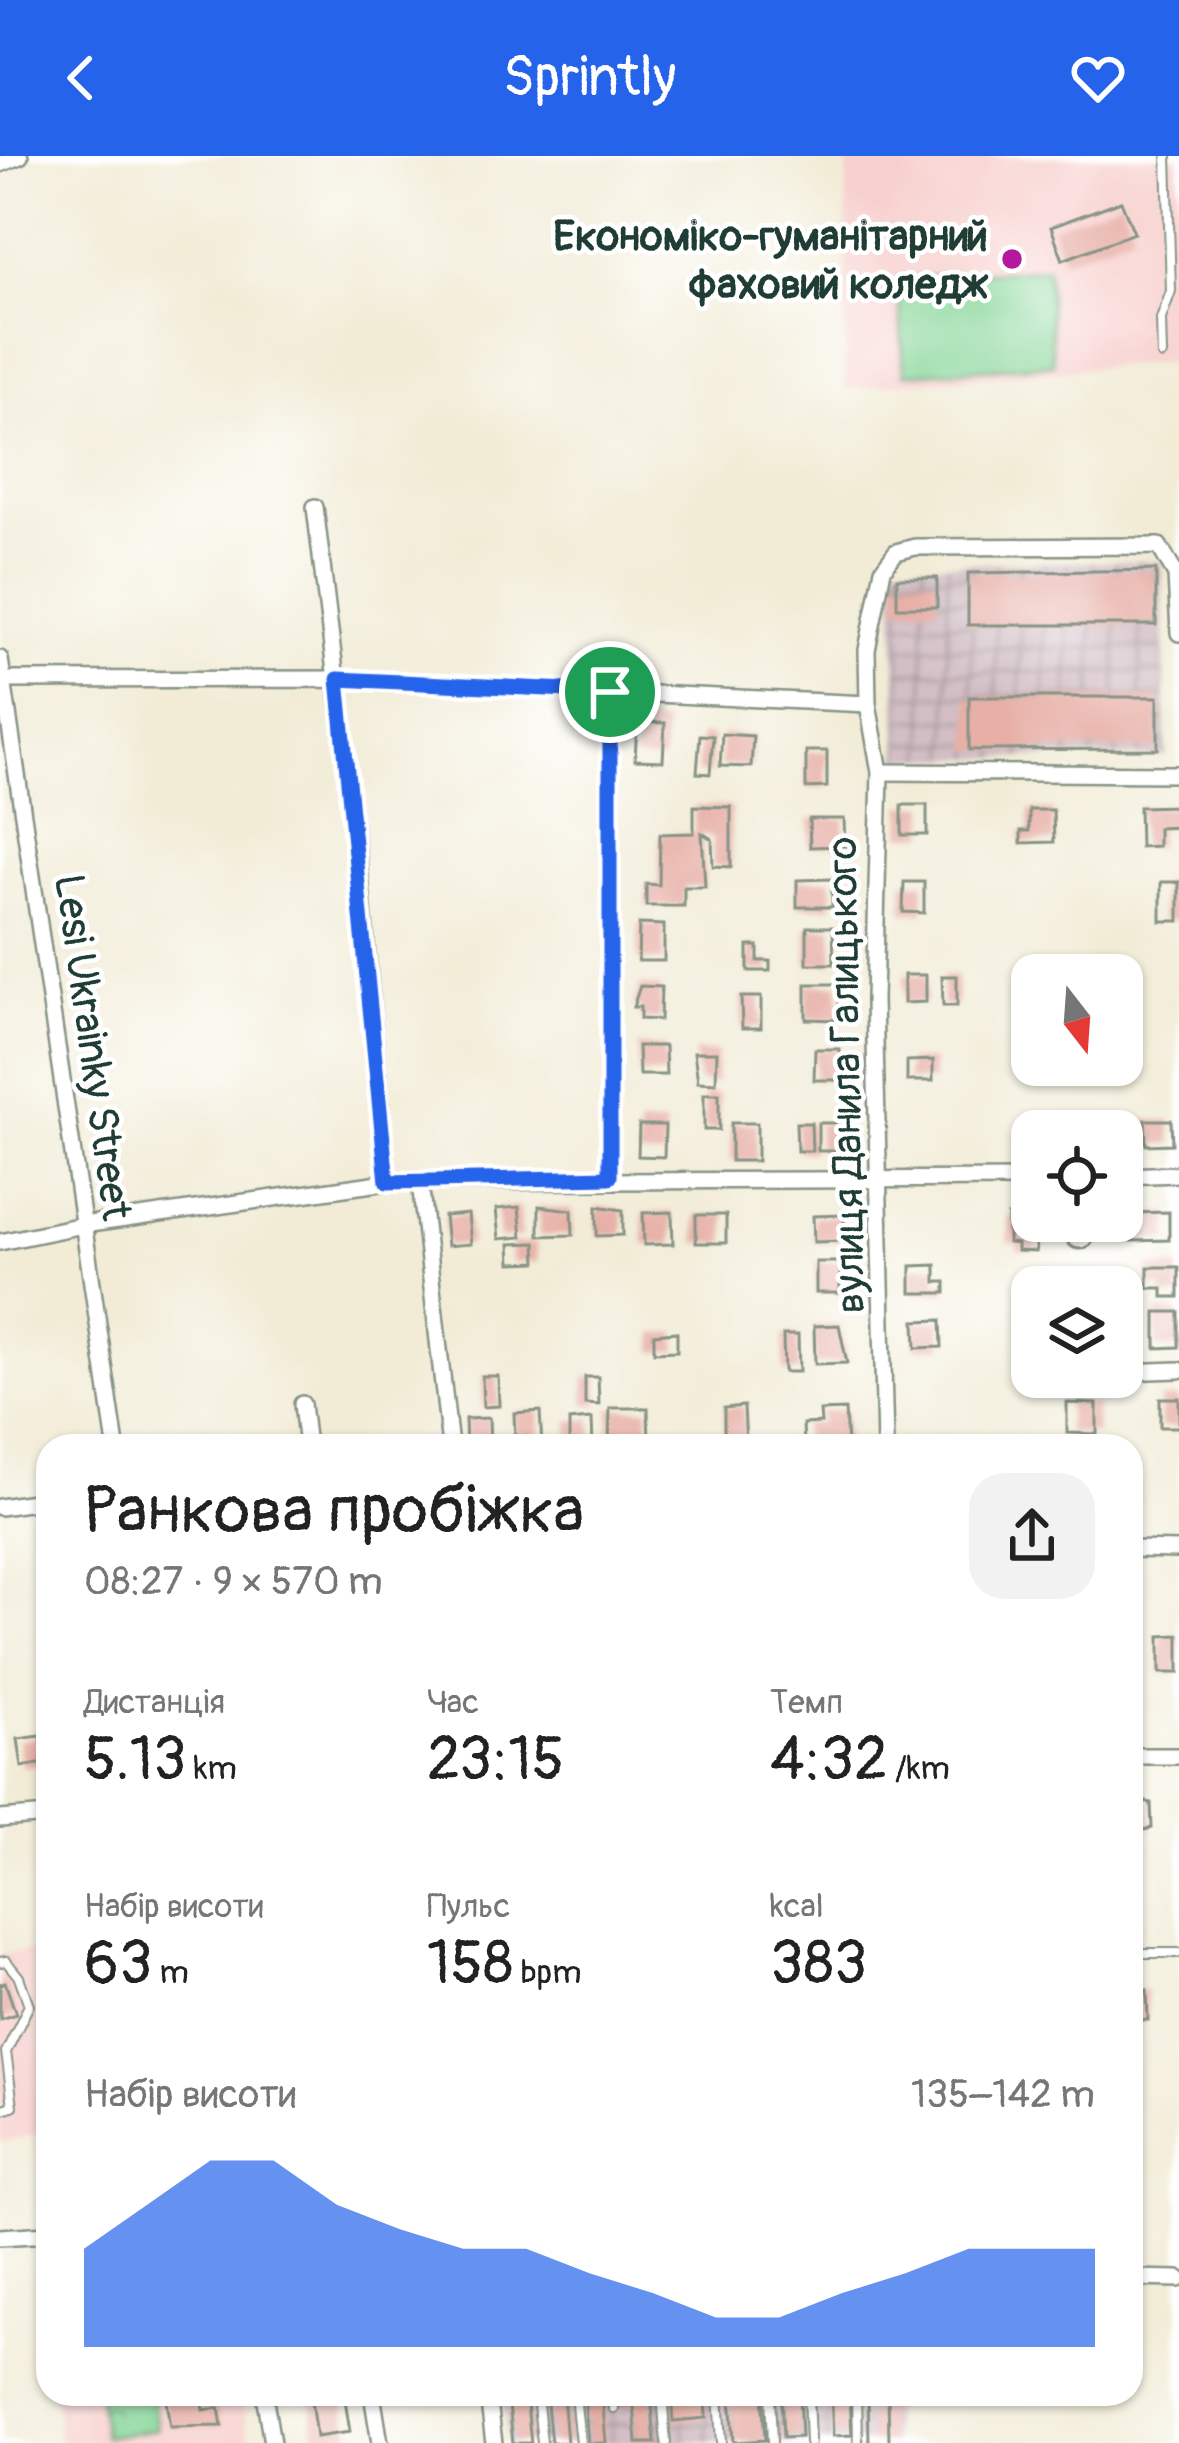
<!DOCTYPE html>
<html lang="uk">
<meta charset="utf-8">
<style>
body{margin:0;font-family:Pangolin,sans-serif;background:#f2f2f2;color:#222;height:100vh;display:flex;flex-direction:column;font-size:45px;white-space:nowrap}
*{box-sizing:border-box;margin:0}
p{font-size:39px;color:#767676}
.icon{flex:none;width:66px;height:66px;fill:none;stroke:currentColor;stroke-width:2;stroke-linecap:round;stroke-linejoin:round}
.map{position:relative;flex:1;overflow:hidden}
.details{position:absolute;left:36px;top:1278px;width:1107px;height:972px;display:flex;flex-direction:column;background:#fff;border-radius:36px;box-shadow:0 3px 9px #0004}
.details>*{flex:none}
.needle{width:78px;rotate:163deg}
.controls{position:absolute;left:1011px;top:798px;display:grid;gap:24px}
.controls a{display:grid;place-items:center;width:132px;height:132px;border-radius:24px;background:#fff;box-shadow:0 3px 9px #0004;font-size:60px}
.pin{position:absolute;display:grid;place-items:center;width:102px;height:102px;color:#fff;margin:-51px;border:6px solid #fff;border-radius:50%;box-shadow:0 3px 12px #0007}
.round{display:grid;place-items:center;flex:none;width:126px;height:126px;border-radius:36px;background:#f2f2f2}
.head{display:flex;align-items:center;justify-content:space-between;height:204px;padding:0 48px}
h1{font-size:66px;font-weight:600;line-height:90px}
.stats{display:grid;grid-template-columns:repeat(3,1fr);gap:18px;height:204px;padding:12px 48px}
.stats div{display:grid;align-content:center}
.stats b{font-size:60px;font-weight:600}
.stats small{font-size:33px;font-weight:400}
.stats p{font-size:33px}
.chart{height:336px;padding:24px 48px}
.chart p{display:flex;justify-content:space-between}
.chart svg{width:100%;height:216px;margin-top:12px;fill:#2563eb;opacity:.7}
header{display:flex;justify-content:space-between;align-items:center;height:156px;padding:0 48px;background:#2563eb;color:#fff;font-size:54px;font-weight:600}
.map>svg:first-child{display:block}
.built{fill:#f7d0ce}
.industrial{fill:url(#industrial-grid)}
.park{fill:url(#park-crowns);stroke:#528965;stroke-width:3}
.garden{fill:#84d596;stroke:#528965;stroke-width:3}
.building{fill:#e7afa6}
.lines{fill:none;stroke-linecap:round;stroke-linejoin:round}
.service-casing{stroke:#889486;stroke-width:12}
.minor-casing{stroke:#889486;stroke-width:20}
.service{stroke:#fff;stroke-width:8}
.minor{stroke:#fff;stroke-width:15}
.route-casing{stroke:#fff;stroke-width:24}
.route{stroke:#2563eb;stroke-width:15}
.poi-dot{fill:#b5179e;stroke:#fff;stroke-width:4.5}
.labels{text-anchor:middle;stroke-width:9;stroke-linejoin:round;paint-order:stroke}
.poi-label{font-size:42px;font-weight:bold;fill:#1f3d34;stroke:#fff;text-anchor:end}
.street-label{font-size:42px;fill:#1f3d34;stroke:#fff}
</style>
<header><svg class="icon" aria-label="back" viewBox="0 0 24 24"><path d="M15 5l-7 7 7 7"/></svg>Sprintly<svg class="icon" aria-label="heart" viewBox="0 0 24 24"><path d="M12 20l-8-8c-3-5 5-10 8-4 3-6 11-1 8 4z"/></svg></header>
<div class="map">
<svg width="1179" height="2287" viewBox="0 0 1179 2287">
<defs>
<pattern id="industrial-grid" width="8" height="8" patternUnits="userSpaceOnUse" patternTransform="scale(3)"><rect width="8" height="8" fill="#d2bec4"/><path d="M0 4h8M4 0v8" fill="none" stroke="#aa9ca0"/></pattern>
<pattern id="park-crowns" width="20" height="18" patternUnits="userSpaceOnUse" patternTransform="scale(3)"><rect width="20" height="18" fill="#84d596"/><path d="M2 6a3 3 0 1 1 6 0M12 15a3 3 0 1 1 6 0" fill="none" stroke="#6bae7b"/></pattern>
</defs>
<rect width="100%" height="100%" fill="#fff"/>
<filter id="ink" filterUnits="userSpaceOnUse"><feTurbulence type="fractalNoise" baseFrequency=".00833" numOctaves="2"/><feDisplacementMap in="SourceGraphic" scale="24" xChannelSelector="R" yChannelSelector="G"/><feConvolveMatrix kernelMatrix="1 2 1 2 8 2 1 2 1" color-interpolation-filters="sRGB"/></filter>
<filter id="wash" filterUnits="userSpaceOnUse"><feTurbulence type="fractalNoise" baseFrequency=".004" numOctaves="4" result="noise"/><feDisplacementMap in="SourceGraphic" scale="48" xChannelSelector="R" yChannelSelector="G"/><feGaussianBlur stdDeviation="2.7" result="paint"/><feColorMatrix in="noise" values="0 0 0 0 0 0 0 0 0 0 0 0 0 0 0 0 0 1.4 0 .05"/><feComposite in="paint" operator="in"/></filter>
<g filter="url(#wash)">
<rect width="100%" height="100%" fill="#f2ecd7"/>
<g class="built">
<path d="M847 0H1179V205L845 232Z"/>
<path d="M48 1793V1976L0 1986V1798Z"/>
<path d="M54 2238H242L251 2287H60Z"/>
</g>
<g class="industrial">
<path d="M1162 405 1166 600 899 603 893 408Z"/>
<path d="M502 2238H892L893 2287H507Z"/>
</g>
<path class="park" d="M98 2238H152L157 2273 104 2281Z"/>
<path class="garden" d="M1047 112 1053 208 904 218 898 123Z"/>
<g id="blocks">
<g class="building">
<path d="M1121 45 1134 77 1063 104 1051 71Z"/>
<path d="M1156 414V469H968V417Z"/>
<rect x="897" y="422" width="40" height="29"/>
<path d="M969 541H1158V593L969 594Z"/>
<path d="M637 566 665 567 663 605 635 604Z"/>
<path d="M722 578 753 580 751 611 720 610Z"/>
<path d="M700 579 713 580 710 618 697 617Z"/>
<path d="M806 595H827V631L806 632Z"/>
<rect x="902" y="649" width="25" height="30"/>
<path d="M694 650 731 651V711L713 710 712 683 702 677 705 731H684V750H646V728L659 729 660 678 694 677Z"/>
<path d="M1179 650V671L1158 672V690L1140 691 1139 651Z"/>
<path d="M1029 654H1053L1054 686 1021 687V675H1029Z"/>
<path d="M809 663H844L845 690 810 691Z"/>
<path d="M832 723V751H797V724Z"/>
<path d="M904 726H924V757L903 756Z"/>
<rect x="1161" y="726" width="18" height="39"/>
<path d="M639 768 664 769V805H638Z"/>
<path d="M807 771H833L834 808H807Z"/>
<path d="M748 790H758V805H770V815H748Z"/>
<path d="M904 819H926V846L904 847Z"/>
<path d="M942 820H957V850H943Z"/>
<path d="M806 828H839V864L806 863Z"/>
<path d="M640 830 661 831 660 864 640 863V851H633Z"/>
<path d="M741 841H761V872H742Z"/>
<path d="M638 890H665L666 919H639Z"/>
<path d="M815 893H840V924H814Z"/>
<path d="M694 896H717L716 927 698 926Z"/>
<path d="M933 904V925H907V905Z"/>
<rect x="704" y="938" width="15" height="36"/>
<path d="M1145 964H1171L1172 988 1146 989Z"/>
<rect x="731" y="967" width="26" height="38"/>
<path d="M796 967H811L812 995H797Z"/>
<rect x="818" y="967" width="24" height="28"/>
<path d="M639 969H665L664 1001 638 1000Z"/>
<path d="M539 1050 572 1054 573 1079 539 1080Z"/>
<path d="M597 1050 623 1054V1079L597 1080Z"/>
<path d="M519 1051 522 1081 499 1083 496 1053Z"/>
<path d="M672 1056 673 1088 644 1089 643 1057Z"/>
<path d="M1169 1056V1084L1132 1085 1131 1057Z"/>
<path d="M468 1058 471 1088 447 1090 444 1060Z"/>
<rect x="696" y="1059" width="30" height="28"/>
<path d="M844 1059 845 1085 814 1086 813 1060Z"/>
<path d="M1008 1060 1037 1065 1036 1096 1017 1095V1088L1008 1087Z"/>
<circle cx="1080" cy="1078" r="15"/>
<path d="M536 1087 537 1106 511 1107 510 1088Z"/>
<rect x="816" y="1106" width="24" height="31"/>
<path d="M936 1109V1126H946V1137H911V1110Z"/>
<path d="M1148 1111H1179V1141H1163V1132H1148Z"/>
<path d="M1156 1156H1179V1191L1156 1192Z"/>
<path d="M941 1164 942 1191 916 1192 915 1165Z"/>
<path d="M839 1169 847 1207 815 1208 814 1170Z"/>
<path d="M677 1176V1195L654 1196V1178Z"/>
<path d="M783 1179H798L799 1216H784Z"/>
<path d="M482 1220H498L499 1250 483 1251Z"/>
<path d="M585 1221H598L599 1249 585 1248Z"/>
<rect x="1160" y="1242" width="19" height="29"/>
<path d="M1067 1247 1097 1248V1278L1067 1277Z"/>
<path d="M744 1250 746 1289H724V1252Z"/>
<path d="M610 1252H648L649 1290H609Z"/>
<path d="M845 1254 847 1289 804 1287 803 1268 821 1267 820 1255Z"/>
<path d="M540 1255 542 1290H525V1280L515 1282 514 1257Z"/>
<path d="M489 1262 490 1290H466L465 1263Z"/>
<path d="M592 1263 593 1290H569V1265Z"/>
<path d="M1179 1479V1517H1160V1480Z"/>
<path d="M41 1580 45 1607 22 1611 18 1583Z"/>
<path d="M1131 1643 1151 1647 1152 1672 1131 1677Z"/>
<path d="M5 1826 16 1858 0 1863V1828Z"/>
<path d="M1147 1834 1148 1864H1131V1835Z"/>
<path d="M165 2238H201L203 2254 219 2252 222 2270 170 2271Z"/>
<path d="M310 2238H344L350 2276 316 2281Z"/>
<path d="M508 2238H526L531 2287H513Z"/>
<path d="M546 2238H563L567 2287H551Z"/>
<path d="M584 2238H602L606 2287H588Z"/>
<path d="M617 2238H651L655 2287H637L634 2249 618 2250Z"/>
<path d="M671 2238 705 2242 706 2262 673 2265Z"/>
<path d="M730 2238H762L765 2284 733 2286Z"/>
<path d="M781 2238H799L801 2281 783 2282Z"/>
<path d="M831 2238H850L852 2279 833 2280Z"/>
<path d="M868 2238H888L889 2287H869Z"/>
</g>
</g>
</g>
<g filter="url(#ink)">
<use href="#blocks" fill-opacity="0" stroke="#889486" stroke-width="3"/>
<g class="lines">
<defs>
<g id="service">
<path d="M1162 199 1161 163 1171 135 1167 0"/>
<path d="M1131 1797H1179"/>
<path d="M0 1806 6 1805 19 1821 29 1849 6 1896 13 1950 0 1954"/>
<path d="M537 2238 542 2287"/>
<path d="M575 2238 580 2287"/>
<path d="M612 2238 614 2252"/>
<path d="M662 2238 666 2287"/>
<path d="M718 2238 721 2287"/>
<path d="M770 2238 772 2287"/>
<path d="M808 2238 810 2287"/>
<path d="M857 2238 858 2287"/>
</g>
<g id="minor">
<path d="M0 8 20 0"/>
<path d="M315 351 361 730 387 1026"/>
<path d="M0 503 116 1290"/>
<path d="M0 524 338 523 868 548"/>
<path d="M610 536 611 1021"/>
<path d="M880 616 1179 618"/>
<path d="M1122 1020 1179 1018"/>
<path d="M420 1026 450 1290"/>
<path d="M0 1086 83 1069 387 1026 1032 1023"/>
<path d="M1122 1216 1179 1214"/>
<path d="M302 1248 307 1290"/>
<path d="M885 1290 874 844 880 616 868 548 867 494 883 413 896 396 915 391 1159 390 1176 419 1179 477"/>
<path d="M0 1351 48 1344"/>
<path d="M1131 1393 1179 1394"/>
<path d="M1131 1600H1179"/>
<path d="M0 1663 48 1659"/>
<path d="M0 2081 48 2078"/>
<path d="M1131 2122 1179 2123"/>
<path d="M264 2238 272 2287"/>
<path d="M372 2238 380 2287"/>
<path d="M488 2238 494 2287"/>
</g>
</defs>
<use href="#service" class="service-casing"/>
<use href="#minor" class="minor-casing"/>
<use href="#service" class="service"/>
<use href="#minor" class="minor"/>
</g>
</g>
<g class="lines" filter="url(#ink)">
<defs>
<path id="route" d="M338 523 610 536V1021L387 1026Z"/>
</defs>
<use href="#route" class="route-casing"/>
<use href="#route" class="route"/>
</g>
<circle class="poi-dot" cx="1012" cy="103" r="12"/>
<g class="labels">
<g class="poi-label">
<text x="988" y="94">Економіко-гуманітарний<tspan x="988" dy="48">фаховий коледж</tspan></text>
</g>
<g class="street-label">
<text transform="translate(94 891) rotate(82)" y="15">Lesi Ukrainky Street</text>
<text transform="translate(845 919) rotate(-91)" y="15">вулиця Данила Галицького</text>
</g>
</g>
</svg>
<div class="controls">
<a><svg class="needle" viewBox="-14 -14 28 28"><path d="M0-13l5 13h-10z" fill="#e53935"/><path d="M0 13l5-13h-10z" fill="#767676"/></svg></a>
<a><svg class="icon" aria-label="locate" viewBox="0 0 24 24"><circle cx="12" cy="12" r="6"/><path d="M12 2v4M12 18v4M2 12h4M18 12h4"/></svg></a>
<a><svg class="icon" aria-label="layers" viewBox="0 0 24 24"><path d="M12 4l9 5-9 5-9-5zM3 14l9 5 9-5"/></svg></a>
</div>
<div class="pin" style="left:610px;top:536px;background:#1e9e55"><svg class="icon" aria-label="arrive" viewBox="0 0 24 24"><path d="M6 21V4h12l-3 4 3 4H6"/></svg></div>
<section class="details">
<div class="head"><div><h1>Ранкова пробіжка</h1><p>08:27 · 9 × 570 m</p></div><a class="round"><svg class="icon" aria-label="share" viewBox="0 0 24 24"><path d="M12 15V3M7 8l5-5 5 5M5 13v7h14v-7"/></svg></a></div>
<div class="stats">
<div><p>Дистанція</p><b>5.13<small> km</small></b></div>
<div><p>Час</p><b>23:15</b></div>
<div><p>Темп</p><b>4:32<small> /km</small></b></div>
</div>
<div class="stats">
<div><p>Набір висоти</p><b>63<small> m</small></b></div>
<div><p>Пульс</p><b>158<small> bpm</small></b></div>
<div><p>kcal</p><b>383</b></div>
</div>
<div class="chart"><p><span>Набір висоти</span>135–142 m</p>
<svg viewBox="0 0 160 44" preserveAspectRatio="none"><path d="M0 44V24L10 15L20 6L30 6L40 15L50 20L60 24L70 24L80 29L90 33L100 38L110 38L120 33L130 29L140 24L150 24L160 24V44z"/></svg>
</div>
</section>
</div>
